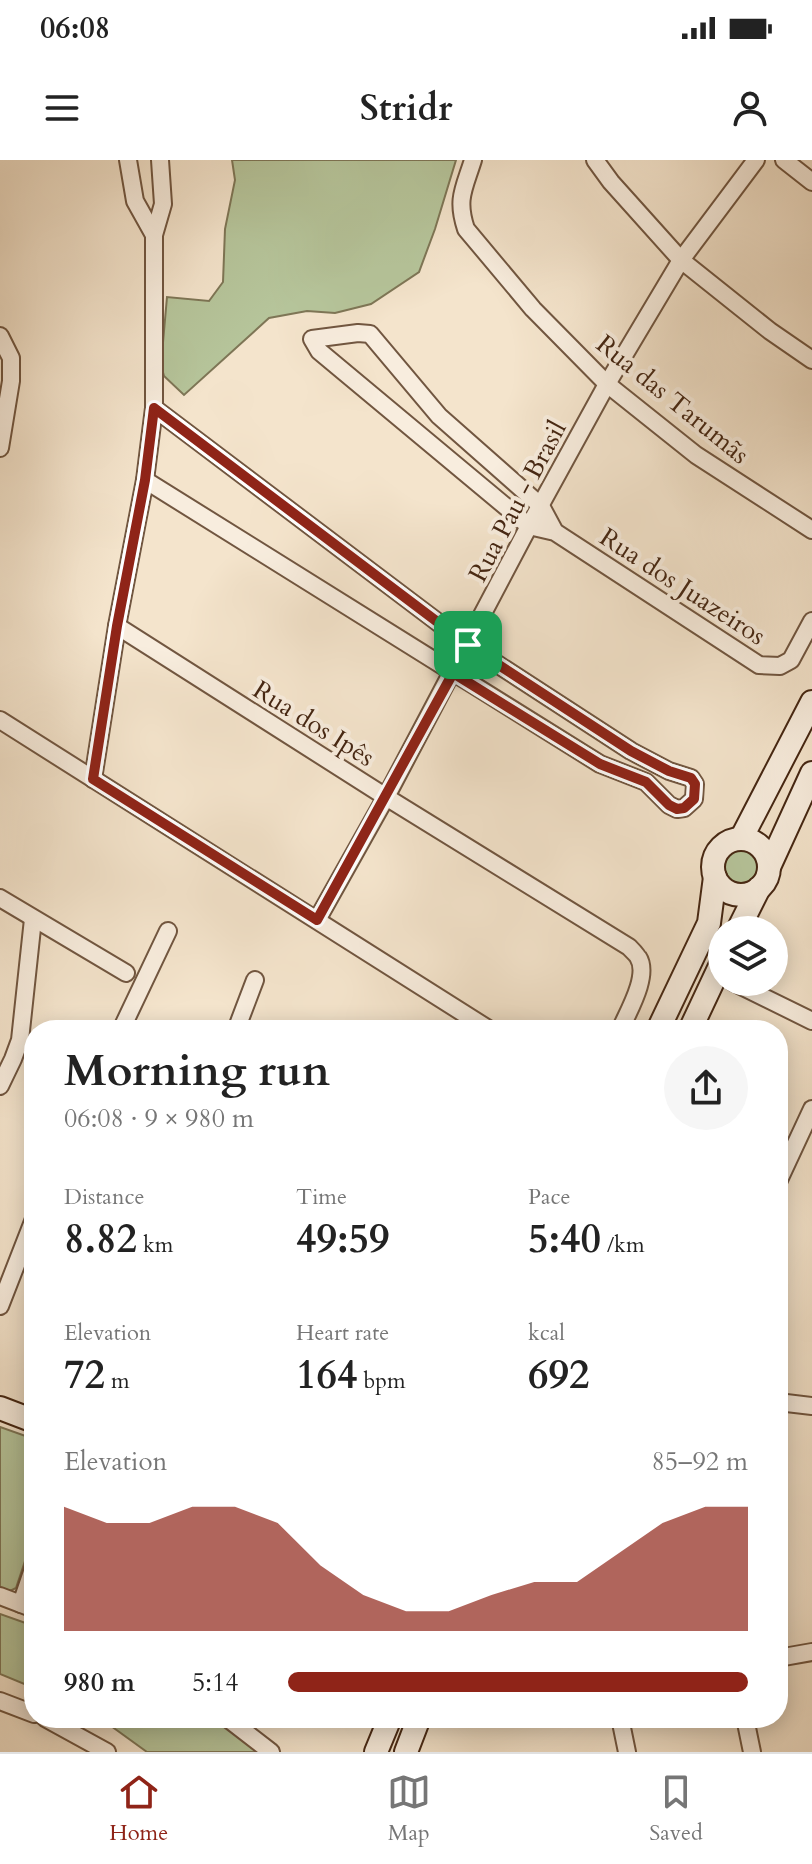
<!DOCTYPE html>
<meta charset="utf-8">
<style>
body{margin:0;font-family:Cardo,serif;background:#f6f6f6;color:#222;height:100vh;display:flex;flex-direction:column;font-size:30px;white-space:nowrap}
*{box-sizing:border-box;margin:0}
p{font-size:26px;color:#767676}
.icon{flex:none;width:44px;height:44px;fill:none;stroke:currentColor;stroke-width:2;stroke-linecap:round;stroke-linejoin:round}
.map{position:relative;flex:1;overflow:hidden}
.panel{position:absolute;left:24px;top:860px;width:764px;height:708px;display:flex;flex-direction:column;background:#fff;border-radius:32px;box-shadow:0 4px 20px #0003}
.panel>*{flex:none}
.buttons{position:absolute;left:708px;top:756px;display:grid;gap:16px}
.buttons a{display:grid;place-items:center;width:80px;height:80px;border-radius:50%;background:#fff;box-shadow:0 4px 20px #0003;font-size:40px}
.pin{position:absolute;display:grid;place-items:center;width:68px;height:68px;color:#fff;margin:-34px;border-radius:16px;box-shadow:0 4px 12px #0006}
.round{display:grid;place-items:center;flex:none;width:84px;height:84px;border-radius:42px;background:#f6f6f6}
.overview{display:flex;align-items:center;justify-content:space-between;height:136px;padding:0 40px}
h1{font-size:44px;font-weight:800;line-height:60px}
.figures{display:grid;grid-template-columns:repeat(3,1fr);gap:12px;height:136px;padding:8px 40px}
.figures div{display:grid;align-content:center}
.figures b{font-size:40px;font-weight:800}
.figures small{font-size:22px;font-weight:400}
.figures p{font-size:22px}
.chart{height:224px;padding:16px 40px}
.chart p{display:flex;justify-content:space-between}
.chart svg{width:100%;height:144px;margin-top:8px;fill:#8f2418;opacity:.7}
ul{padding:0 40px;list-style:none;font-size:26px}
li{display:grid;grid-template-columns:128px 96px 1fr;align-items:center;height:60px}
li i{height:20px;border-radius:10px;background:#8f2418}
.status{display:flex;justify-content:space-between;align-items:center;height:56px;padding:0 40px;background:#fff;direction:ltr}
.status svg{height:22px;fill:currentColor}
header{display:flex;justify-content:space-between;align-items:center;height:104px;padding:0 40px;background:#fff;font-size:36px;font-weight:800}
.menu{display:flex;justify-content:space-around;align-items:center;height:112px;border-top:2px solid #e0e0e0;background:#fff;font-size:22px;color:#767676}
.menu a{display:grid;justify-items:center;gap:4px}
.menu .current{color:#8f2418}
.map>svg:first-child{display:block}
.green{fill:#b6c59b;stroke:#7e7656;stroke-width:2}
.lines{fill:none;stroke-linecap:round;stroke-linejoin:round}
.street-casing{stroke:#715640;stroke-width:20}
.secondary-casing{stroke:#452612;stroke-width:26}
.street{stroke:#f8edde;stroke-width:16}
.secondary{stroke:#f8edde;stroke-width:22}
.shaded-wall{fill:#997363;stroke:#452612;stroke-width:2}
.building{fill:#dba48e;stroke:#452612;stroke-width:2}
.route-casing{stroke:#fff;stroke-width:16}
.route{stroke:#8f2418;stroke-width:10}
.labels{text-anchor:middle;stroke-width:8;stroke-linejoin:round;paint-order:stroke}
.street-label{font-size:26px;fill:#452612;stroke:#f8edde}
</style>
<div class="status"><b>06:08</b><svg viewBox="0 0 49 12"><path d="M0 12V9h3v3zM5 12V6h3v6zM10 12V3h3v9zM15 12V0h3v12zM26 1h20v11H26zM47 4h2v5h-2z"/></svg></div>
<header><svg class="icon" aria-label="menu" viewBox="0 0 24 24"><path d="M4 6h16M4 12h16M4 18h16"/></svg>Stridr<svg class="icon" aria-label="person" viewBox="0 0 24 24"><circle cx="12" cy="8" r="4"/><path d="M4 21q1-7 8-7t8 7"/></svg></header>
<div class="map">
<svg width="812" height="1592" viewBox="0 0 812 1592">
<rect width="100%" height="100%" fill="#f4e4cc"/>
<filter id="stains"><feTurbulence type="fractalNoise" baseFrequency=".0025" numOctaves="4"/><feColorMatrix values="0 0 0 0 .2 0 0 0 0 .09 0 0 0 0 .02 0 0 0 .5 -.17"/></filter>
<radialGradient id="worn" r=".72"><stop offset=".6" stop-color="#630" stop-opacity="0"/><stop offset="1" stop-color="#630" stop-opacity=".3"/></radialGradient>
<g class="green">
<path d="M232 0H456L435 69 419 112 371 144 335 153 307 151 269 158 184 235 164 216 161 205 167 137 209 141 223 122 225 69 235 20Z"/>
<circle cx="740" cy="706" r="20"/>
<path d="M0 1267 34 1279V1374L16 1428 10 1431 0 1427Z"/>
<path d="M0 1454 34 1466V1528L0 1514Z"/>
<path d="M100 1558H213L260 1592H147Z"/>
</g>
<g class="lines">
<defs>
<g id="street">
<path d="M128 0 135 41 154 75"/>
<path d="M473 0C464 29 456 39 466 69L533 149 607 224 696 295 812 370"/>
<path d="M595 0 611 22 681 100 770 171 812 200"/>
<path d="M784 0 812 22"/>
<path d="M0 176 11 198V221L0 288"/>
<path d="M145 320 600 604 646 622 669 645 677 649 684 648 694 639 695 624 691 618 669 611 631 591 468 485 154 248"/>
<path d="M555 372 541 346 439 256 370 174 358 173 312 179 319 191 529 366 555 372 759 505 780 506 791 500 812 461"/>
<path d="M117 466 386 637 629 787C630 788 638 796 638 797 650 815 628 852 620 870"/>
<path d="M0 560 490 870"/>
<path d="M93 619 117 466 145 320 154 248V75L163 44 160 0"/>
<path d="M0 738 126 813"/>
<path d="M317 760 386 637 529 366 607 224 681 100 756 0"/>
<path d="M733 822 812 861"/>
<path d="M121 870 168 771"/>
<path d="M236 870 255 820"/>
<path d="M0 926 13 899 20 880 33 759"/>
<path d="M778 1022 812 949"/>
<path d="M0 1146 34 1059"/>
<path d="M778 1242 812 1246"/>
<path d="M0 1436 34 1449"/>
<path d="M21 1444 34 1406"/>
<path d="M778 1498 812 1492"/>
<path d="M0 1541 34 1554"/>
<path d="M45 1558 107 1592"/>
<path d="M227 1558 271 1592"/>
<path d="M620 1558 627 1592"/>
<path d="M745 1558 752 1592"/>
</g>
<g id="secondary">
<path d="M741 679 812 542"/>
<circle cx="741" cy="707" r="28"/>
<path d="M769 707 812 613"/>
<path d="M738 770 759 728"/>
<path d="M658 870 709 763 715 717"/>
<path d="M690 870 722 802"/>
<path d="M0 1248 34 1261"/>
<path d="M376 1592 390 1558"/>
<path d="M406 1592 419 1558"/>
</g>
</defs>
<use href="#street" class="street-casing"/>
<use href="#secondary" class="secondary-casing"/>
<use href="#street" class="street"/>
<use href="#secondary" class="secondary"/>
</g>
<path class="shaded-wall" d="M785 1280 781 1287H778V1282Z"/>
<path class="building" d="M778 1251 780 1252 785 1280 778 1282Z"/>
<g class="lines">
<defs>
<path id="route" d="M154 248 468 485 631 591 669 611 691 618 695 624 694 639 684 648 677 649 669 645 646 622 600 604 453 513 317 760 93 619 117 466 145 320Z"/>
</defs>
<use href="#route" class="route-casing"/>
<use href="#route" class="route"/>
</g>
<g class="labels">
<g class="street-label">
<text transform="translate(673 239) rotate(39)" y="9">Rua das Tarumãs</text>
<text transform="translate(517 341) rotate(-62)" y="9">Rua Pau - Brasil</text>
<text transform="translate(683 426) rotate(33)" y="9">Rua dos Juazeiros</text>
<text transform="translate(314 563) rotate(32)" y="9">Rua dos Ipês</text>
</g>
</g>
<rect width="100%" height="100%" filter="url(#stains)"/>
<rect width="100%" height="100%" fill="url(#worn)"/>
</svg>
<div class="buttons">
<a><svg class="icon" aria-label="layers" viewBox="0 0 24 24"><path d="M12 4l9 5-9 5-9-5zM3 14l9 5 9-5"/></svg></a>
</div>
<div class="pin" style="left:468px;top:485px;background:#1e9e55"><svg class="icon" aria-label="arrive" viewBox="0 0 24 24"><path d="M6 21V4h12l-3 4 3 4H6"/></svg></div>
<section class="panel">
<div class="overview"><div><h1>Morning run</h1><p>06:08 · 9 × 980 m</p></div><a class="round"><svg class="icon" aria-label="share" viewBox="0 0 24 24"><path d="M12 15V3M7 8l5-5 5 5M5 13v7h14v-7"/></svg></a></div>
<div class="figures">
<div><p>Distance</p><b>8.82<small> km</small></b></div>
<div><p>Time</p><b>49:59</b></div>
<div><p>Pace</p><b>5:40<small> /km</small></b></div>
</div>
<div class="figures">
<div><p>Elevation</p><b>72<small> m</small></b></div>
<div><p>Heart rate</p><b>164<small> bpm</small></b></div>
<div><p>kcal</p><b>692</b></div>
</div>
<div class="chart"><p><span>Elevation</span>85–92 m</p>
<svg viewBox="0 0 160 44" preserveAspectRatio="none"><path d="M0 44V6L10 11L20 11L30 6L40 6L50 11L60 24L70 33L80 38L90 38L100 33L110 29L120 29L130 20L140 11L150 6L160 6V44z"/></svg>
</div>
<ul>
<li><b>980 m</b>5:14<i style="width:100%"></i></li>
</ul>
</section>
</div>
<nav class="menu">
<a class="current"><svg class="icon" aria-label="home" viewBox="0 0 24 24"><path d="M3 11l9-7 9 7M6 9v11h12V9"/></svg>Home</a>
<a><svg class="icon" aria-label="map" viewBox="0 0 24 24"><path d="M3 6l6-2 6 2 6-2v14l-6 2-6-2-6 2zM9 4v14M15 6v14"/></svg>Map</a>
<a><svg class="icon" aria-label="saved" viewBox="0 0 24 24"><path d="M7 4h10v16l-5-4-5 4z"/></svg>Saved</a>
</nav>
